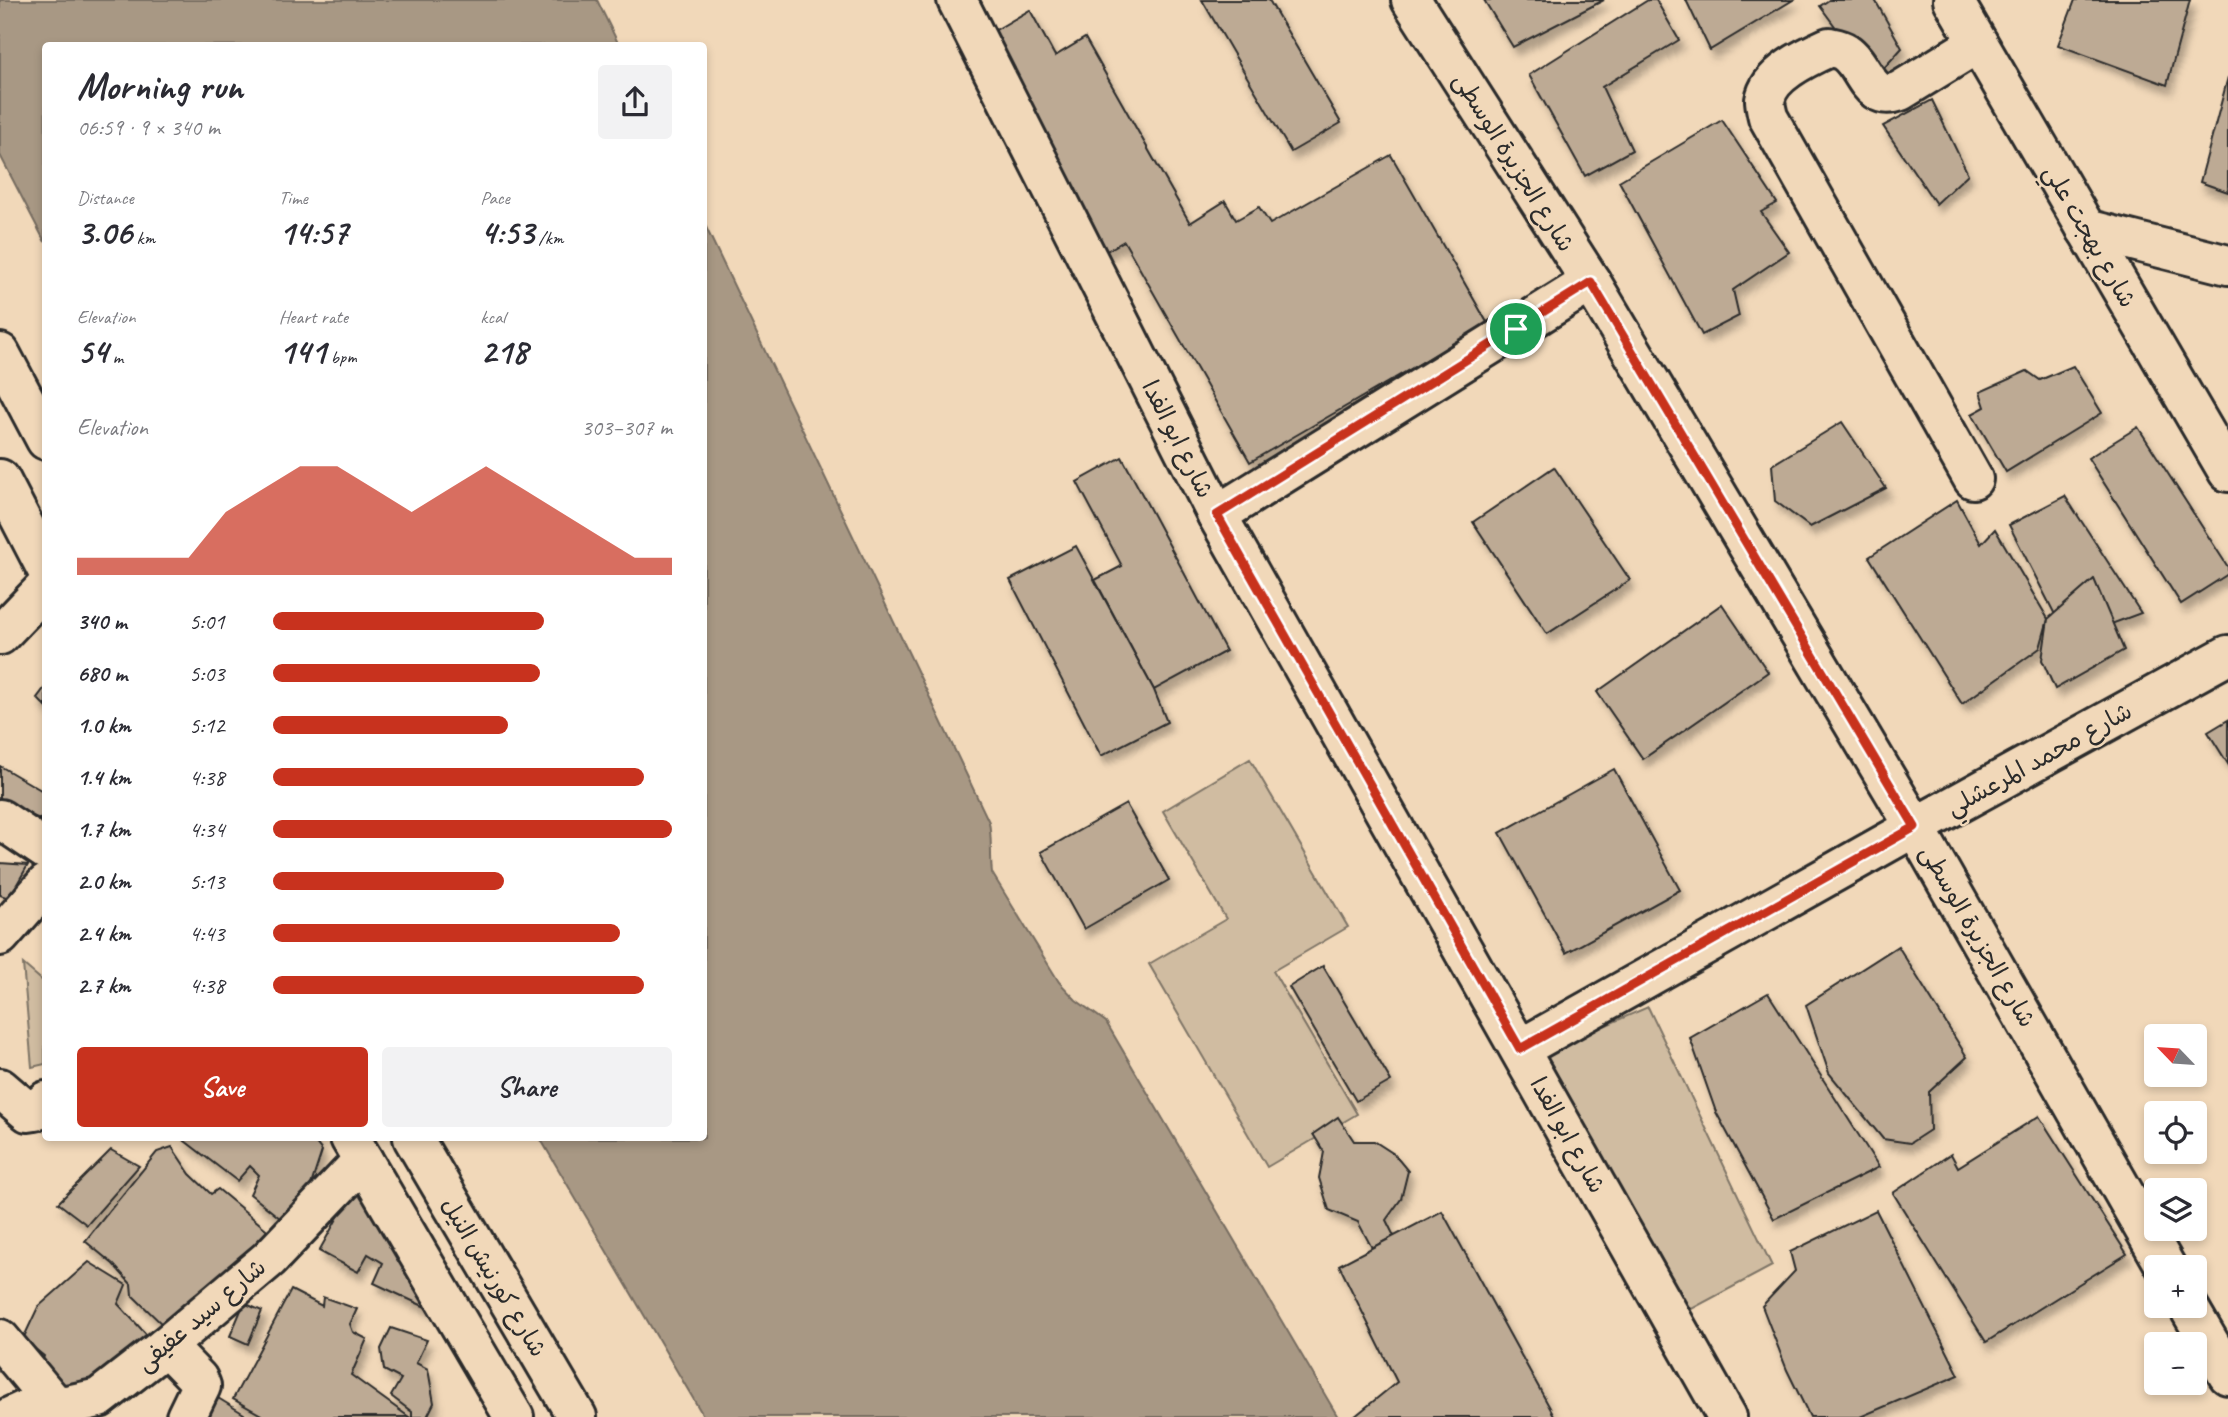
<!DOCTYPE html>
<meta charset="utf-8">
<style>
body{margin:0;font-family:Caveat,"Playpen Sans Arabic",sans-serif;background:#f2f2f3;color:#2b2b33;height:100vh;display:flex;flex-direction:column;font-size:26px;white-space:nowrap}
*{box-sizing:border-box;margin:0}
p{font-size:23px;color:#7c7c81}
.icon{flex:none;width:38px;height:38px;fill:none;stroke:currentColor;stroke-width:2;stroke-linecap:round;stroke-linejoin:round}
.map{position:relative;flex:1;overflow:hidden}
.details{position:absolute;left:42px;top:42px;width:665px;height:1099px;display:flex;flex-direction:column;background:#fff;border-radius:7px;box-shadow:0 4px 10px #0003}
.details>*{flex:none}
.needle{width:46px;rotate:295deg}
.fabs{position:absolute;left:2144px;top:1024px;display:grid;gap:14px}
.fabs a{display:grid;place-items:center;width:63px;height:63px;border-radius:7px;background:#fff;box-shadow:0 4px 10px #0003;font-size:35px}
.pin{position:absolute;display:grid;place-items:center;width:60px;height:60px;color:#fff;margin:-30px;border:4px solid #fff;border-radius:50%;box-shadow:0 2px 7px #0007}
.round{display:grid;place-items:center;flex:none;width:74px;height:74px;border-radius:7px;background:#f2f2f3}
.overview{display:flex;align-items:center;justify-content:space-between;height:119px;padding:0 35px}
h1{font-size:38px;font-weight:700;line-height:52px}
.stats{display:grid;grid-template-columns:repeat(3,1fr);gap:10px;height:119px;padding:7px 35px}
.stats div{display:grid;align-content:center}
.stats b{font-size:35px;font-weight:700}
.stats small{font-size:19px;font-weight:400}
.stats p{font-size:19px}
.chart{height:196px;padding:14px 35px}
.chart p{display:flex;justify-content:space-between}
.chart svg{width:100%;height:126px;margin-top:7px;fill:#c8321e;opacity:.7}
.primary-button{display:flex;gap:14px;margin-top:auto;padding:14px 35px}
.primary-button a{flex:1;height:80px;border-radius:7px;background:#c8321e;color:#fff;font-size:28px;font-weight:700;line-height:80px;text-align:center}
.primary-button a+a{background:#f2f2f3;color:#2b2b33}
ul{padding:0 35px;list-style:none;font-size:23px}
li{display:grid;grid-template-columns:112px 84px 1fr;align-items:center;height:52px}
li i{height:18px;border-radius:9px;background:#c8321e}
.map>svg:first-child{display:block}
.green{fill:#d0bca1;stroke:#7e7466;stroke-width:2}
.water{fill:#a89884;stroke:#766c60;stroke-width:2}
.building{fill:#bdaa94;stroke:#2b2b2b;stroke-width:2;filter:url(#shadow)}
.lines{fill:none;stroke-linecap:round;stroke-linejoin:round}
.minor-casing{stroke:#2b2b2b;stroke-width:44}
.major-casing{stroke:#2b2b2b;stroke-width:44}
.minor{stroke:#f1d8b9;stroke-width:38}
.major{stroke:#f1d8b9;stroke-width:38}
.route-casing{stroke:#fff;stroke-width:14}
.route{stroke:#c8321e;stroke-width:9}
.labels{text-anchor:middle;stroke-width:5;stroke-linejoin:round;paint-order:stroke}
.street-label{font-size:24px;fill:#2b2b2b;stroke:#f1d8b9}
</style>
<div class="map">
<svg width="2228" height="1417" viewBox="0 0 2228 1417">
<defs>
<filter id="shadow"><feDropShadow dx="4.5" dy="8" stdDeviation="3.5" flood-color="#0004"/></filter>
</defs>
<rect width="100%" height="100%" fill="#f1d8b9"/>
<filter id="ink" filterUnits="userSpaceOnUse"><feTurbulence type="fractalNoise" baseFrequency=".0143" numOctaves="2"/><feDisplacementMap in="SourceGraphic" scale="14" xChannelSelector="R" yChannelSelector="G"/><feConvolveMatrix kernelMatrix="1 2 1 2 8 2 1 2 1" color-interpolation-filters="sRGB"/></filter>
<g filter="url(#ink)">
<g class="green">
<path d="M1250 759 1348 927 1273 971 1357 1114 1267 1167 1149 964 1226 919 1163 811Z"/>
<path d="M23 964 45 983V1064L32 1067Z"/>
<path d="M1648 1007 1772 1266 1688 1311 1537 1055Z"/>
</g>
<g class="water">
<path d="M0 0H597L619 45 46 46 45 242 0 155Z"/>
<path d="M704 223 989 822C992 839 990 855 992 873L1059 982 1076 1000 1106 1022 1338 1417H704L540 1138H704Z"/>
</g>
<g class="building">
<path d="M1202 0H1269L1341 123 1291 152Z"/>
<path d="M1484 0H1604L1513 47Z"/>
<path d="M1648 0H1656L1679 40 1602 87 1632 150 1585 176 1529 75Z"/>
<path d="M1686 0H1793L1710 50Z"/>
<path d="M1829 0H1875L1902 48 1874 79 1820 6Z"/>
<path d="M2075 0H2190L2167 85 2058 45Z"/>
<path d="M1030 10 1055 56 1085 38 1190 223 1225 201 1236 220 1259 207 1270 224 1391 155 1488 324 1250 462 1124 241 1105 252 982 38Z"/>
<path d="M2228 77V192L2200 182Z"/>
<path d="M1932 100 1968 174 1936 204 1883 126Z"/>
<path d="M1722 120 1777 203 1761 212 1789 252 1733 290 1739 316 1702 335 1619 181Z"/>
<path d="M2073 366 2102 413 2006 472 1972 414 1985 407 1980 392 2027 371 2040 380Z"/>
<path d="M1842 422 1886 488 1810 527 1775 501 1772 465Z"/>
<path d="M2138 427 2228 567V574L2181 604 2088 458Z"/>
<path d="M1122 457 1226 651 1154 690 1095 580 1122 566 1077 482Z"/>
<path d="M1554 467 1630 580 1547 634 1473 522Z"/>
<path d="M2065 496 2141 613 2068 640 2009 525Z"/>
<path d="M1957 500 1981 544 1995 529 2048 619 2040 648 1962 704 1869 557Z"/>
<path d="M1076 546 1154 690 1167 722 1101 756 1010 580Z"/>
<path d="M2094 579 2124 650 2055 689 2042 660 2048 619Z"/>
<path d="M1722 604 1768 672 1643 759 1597 692Z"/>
<path d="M46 686V707L37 698Z"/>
<path d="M2228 720V764L2208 732Z"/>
<path d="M0 766 46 793V810L40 819 12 808 0 824Z"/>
<path d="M1614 769 1680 890 1566 953 1500 833Z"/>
<path d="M1126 804 1169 880 1084 929 1041 852Z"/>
<path d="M0 863 28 865 9 898 0 895Z"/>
<path d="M1898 946 1967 1057 1929 1092 1930 1130 1910 1143 1883 1139 1829 1073 1806 1005Z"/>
<path d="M1323 966 1391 1081 1356 1101 1289 987Z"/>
<path d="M1768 993 1879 1167 1774 1219 1716 1112 1690 1038Z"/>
<path d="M2039 1116 2127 1254 1986 1342 1893 1193 1951 1154 1958 1167Z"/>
<path d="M1338 1117 1354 1141H1374L1394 1154 1408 1171 1401 1199 1386 1220 1394 1236 1372 1248 1358 1222 1329 1210 1319 1178 1324 1152 1313 1134Z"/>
<path d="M181 1138H312L322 1151 296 1231 250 1194 259 1175 250 1166 237 1181Z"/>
<path d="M172 1147 190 1174 211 1194 218 1189 278 1239 172 1334 132 1295 131 1284 113 1264 85 1241 157 1152Z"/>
<path d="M111 1150 139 1166 87 1225 58 1203Z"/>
<path d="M363 1172 436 1312 374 1283 383 1263 368 1254 358 1272 319 1251Z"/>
<path d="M1876 1210 1959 1375 1860 1417H1810L1787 1370 1762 1306 1795 1271 1790 1252Z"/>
<path d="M1442 1211 1555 1417H1354L1397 1382 1339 1265Z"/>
<path d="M89 1262 126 1285 118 1304 159 1348 93 1391 68 1388 40 1368 44 1356 23 1339 38 1307Z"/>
<path d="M291 1290 322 1306 323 1297 357 1309 350 1324 353 1332 367 1339 351 1375 409 1417H265L233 1399Z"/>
<path d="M244 1303 262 1311 248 1344 230 1336Z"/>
<path d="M391 1328 427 1340 416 1363 428 1369 434 1403 427 1417H412V1412L391 1396 401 1379 384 1370 381 1349Z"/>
<path d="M218 1398 244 1414 242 1417H207Z"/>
</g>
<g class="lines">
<defs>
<g id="minor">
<path d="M957 0 1217 515 1727 1417"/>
<path d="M1411 0 1591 282 1915 827 2166 1267"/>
<path d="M1953 0 2228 472"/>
<path d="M2086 229 2228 265"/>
<path d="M1973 479 1768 117C1767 112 1765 105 1765 100 1769 74 1807 57 1829 47 1834 48 1841 49 1845 52 1866 66 1867 104 1900 91L1978 43"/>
<path d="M1217 515 1591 282"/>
<path d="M0 635 46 587"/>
<path d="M0 819 46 850"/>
<path d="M0 936 46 884"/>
<path d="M1520 1049 1915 827 2228 655"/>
<path d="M0 1088 28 1112 35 1111 46 1101"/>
<path d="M2188 1306 2228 1375"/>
<path d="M0 1339 54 1404"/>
<path d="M166 1346 198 1379 201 1386 186 1417"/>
<path d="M10 1417 38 1404 67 1405 99 1398 166 1346 269 1259 363 1160"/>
</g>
<g id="major">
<path d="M0 353 46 440"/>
<path d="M0 479 46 568"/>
<path d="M350 1138 514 1417"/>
<path d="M413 1138 577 1417"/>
</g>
</defs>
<use href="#minor" class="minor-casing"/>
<use href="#major" class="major-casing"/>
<use href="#minor" class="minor"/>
<use href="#major" class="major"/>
</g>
</g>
<g class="lines" filter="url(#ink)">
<defs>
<path id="route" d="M1591 282 1915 827 1520 1049 1217 515Z"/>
</defs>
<use href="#route" class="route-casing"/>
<use href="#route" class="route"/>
</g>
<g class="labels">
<g class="street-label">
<text transform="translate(1514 162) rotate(58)" y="8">شارع الجزيرة الوسطى</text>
<text transform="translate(2090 236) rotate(60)" y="8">شارع بهجت علي</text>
<text transform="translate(1178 439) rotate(63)" y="8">شارع ابو الفدا</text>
<text transform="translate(2039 759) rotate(-29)" y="8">شارع محمد المرعشلي</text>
<text transform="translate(1978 936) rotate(60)" y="8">شارع الجزيرة الوسطى</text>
<text transform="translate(1568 1135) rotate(61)" y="8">شارع ابو الفدا</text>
<text transform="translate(494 1277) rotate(59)" y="8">شارع كورنيش النيل</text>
<text transform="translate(201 1315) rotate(-40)" y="8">شارع سيد عفيفى</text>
</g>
</g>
</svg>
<div class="fabs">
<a><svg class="needle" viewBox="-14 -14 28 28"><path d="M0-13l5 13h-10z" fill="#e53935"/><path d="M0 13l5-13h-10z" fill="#7c7c81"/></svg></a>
<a><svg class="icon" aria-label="locate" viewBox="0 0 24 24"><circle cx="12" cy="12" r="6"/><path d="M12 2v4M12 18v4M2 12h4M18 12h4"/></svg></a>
<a><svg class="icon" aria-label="layers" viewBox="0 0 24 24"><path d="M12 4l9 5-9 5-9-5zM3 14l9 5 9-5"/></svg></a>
<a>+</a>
<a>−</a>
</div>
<div class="pin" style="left:1516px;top:329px;background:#1e9e55"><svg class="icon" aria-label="arrive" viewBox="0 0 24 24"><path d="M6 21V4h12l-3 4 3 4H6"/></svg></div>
<section class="details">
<div class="overview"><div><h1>Morning run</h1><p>06:59 · 9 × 340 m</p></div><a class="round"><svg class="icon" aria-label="share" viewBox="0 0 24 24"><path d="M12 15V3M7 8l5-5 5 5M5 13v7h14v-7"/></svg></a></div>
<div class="stats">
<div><p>Distance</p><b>3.06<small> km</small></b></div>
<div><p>Time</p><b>14:57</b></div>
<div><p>Pace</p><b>4:53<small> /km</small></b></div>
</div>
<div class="stats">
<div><p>Elevation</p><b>54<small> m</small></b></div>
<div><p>Heart rate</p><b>141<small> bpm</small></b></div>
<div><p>kcal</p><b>218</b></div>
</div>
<div class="chart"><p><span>Elevation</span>303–307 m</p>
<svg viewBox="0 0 160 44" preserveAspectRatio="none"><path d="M0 44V38L10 38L20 38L30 38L40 22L50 14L60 6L70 6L80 14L90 22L100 14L110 6L120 14L130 22L140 30L150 38L160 38V44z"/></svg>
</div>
<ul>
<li><b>340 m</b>5:01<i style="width:68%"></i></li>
<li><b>680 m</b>5:03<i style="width:67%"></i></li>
<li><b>1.0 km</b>5:12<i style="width:59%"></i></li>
<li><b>1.4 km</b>4:38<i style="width:93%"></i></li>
<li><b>1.7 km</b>4:34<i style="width:100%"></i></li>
<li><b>2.0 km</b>5:13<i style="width:58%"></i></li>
<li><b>2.4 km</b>4:43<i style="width:87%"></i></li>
<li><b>2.7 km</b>4:38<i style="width:93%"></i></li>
</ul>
<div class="primary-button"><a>Save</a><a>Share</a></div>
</section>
</div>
